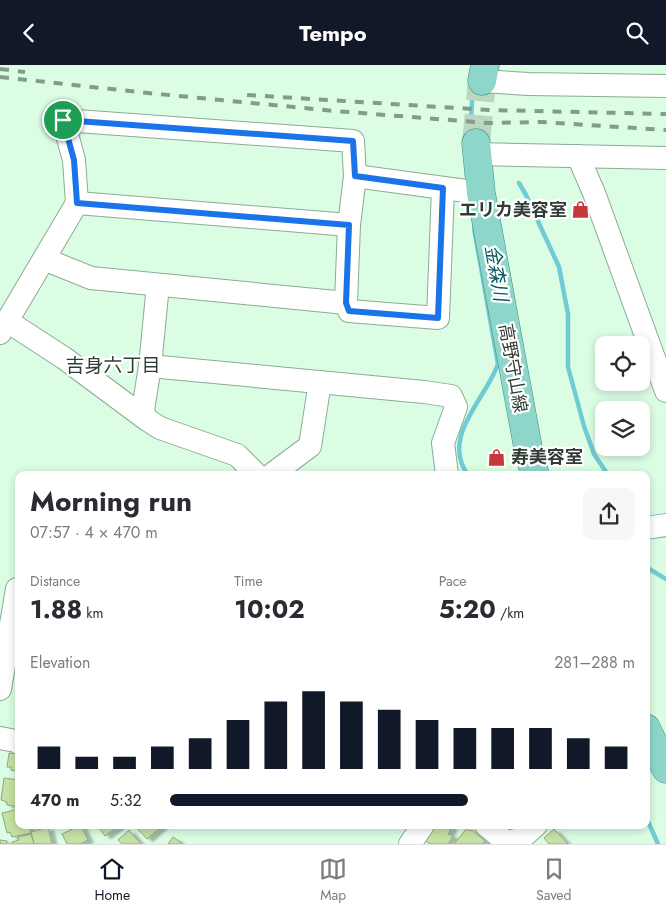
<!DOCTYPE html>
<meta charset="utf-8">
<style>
body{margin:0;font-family:Jost,"Noto Sans JP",sans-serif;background:#f7f7f7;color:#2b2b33;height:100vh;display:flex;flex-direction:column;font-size:19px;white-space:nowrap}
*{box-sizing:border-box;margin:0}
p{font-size:16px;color:#7c7c81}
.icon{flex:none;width:28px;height:28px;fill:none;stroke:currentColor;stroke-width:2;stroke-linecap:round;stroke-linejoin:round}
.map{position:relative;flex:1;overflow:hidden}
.details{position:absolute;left:15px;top:406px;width:635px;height:358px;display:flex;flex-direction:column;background:#fff;border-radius:10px;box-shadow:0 2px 8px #0003}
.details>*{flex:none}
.buttons{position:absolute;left:595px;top:271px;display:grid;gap:10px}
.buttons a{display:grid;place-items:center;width:55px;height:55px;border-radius:10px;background:#fff;box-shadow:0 2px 8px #0003;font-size:25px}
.pin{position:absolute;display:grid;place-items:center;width:42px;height:42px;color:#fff;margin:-21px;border:2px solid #fff;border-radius:50%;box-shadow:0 1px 5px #0007}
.round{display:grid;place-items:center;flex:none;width:52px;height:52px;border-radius:10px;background:#f7f7f7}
.summary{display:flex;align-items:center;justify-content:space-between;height:85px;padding:0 15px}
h1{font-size:28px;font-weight:700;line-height:38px}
.metrics{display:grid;grid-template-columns:repeat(3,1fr);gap:8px;height:85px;padding:5px 15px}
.metrics div{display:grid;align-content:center}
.metrics b{font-size:25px;font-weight:700}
.metrics small{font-size:14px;font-weight:400}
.metrics p{font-size:14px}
.chart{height:140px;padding:10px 15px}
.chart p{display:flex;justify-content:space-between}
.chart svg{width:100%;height:90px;margin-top:5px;stroke:#111827;stroke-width:6}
ul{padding:0 15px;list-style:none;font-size:16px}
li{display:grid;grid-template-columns:80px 60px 1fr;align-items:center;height:38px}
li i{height:12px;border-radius:6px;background:#111827}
header{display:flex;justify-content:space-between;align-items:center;height:65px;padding:0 15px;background:#111827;color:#fff;font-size:22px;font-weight:700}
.tabs{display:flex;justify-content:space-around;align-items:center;height:70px;border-top:1px solid #e1e1e2;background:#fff;font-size:14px;color:#7c7c81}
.tabs a{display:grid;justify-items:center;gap:2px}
.tabs .active{color:#111827}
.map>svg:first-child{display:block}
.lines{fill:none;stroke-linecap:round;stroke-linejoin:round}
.stream{stroke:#71cbd5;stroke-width:4.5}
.building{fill:#c5e1a3;stroke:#95a484;filter:url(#shadow)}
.major-tunnel{stroke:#b9d7c1;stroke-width:28;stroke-dasharray:28 14;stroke-linecap:butt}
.minor-casing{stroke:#8cab94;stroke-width:24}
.major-casing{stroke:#3c8e7d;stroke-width:29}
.minor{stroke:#fff;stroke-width:22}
.major{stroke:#8ed6c9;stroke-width:28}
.rail{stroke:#849b8a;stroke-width:4;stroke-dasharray:9 9;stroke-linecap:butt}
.route-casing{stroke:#fff;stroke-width:10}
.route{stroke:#1a73e8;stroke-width:6}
.labels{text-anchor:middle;stroke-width:4.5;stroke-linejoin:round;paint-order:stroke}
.poi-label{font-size:18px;font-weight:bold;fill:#303d34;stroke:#fff;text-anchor:end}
.street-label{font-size:18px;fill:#303d34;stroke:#fff}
.water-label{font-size:19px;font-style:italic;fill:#075961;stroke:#fff}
.neighbourhood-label{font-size:19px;fill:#303d34;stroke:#fff}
</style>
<header><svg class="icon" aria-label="back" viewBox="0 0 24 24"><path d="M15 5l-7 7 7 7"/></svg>Tempo<svg class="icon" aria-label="search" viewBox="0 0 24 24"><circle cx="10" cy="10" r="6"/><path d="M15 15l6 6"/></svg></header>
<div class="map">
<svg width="666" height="779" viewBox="0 0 666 779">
<defs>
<filter id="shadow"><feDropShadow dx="5.5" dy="3" stdDeviation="1" flood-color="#0004"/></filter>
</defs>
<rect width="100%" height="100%" fill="#dbfde4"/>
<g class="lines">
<g class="stream">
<path d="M470 71 473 21"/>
<path d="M519 118 526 130 559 202 568 249V302L584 361 594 389 608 410"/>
<path d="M468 410C440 372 486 334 498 299L474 163"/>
<path d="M646 502 666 514"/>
<path d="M646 752 658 779"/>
</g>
</g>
<g class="building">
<path d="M9 688 19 689V706L11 705V702H7Z"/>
<path d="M4 713 19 715V742L7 740V737L1 735Z"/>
<path d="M19 744V760H29L31 768 12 772 10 767 7 768 2 748Z"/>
<path d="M81 760 88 775 80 779H67L62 769Z"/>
<path d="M97 760H120L105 771Z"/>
<path d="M134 760H161L162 761 147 774Z"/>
<path d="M433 760H448L452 762 448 769 453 771 448 779H431L425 776Z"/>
<path d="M48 762 52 779H34L31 767Z"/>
<path d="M467 763 470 766 472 765 485 776 483 779H454Z"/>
<path d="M554 764 568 779H549L544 773Z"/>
<path d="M129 765 141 779H122L118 775Z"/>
<path d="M31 769 34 779H12V777L19 775 18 772Z"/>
<path d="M173 772 183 779H168Z"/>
<path d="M0 775 7 776V779H0Z"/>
</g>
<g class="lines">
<path class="major-tunnel" d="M476 78 482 16"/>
<defs>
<g id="minor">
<path d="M482 16 528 19 666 21"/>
<path d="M477 89 666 93"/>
<path d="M578 91 594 128 666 326"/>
<path d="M355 111 481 128"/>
<path d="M77 138 349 160"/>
<path d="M158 220 150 301 143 345 146 354 160 363 237 390 257 410"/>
<path d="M346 238 349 246 438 253 443 123"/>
<path d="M7 256 64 293 146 354"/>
<path d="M0 268 77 138 74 95 63 55 353 76 355 111 349 160 346 238 91 213 44 194"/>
<path d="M150 301 424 327 451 331 456 342 443 378 447 410"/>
<path d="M271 410 310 381 320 317"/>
<path d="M646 463 666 460"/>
<path d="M0 624 17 524"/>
<path d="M0 673 16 676 19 678"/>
<path d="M486 760 506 777C521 776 525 770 536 760"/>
<path d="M410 779 423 760"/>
</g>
<g id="major">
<path d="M482 16 485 0"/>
<path d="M476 78 481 128 529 388 535 410"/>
<path d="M646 663 666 704"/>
</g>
</defs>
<use href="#minor" class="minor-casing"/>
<use href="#major" class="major-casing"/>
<use href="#minor" class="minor"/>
<use href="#major" class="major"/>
<g class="rail">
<path d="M0 4 25 7"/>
<path d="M0 12 148 28 335 46 488 58 541 57 666 65"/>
<path d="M247 30 489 45 666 49"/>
</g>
</g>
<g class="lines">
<defs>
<path id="route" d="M63 55 353 76 355 111 443 123 438 253 349 246 346 238 349 160 77 138 74 95Z"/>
</defs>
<use href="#route" class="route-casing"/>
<use href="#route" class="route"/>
</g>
<defs>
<symbol id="shop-bare" viewBox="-9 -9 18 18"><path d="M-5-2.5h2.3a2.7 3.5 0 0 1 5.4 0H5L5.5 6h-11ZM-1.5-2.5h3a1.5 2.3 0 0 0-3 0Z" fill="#c63739" stroke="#fff" stroke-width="2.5" paint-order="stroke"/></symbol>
</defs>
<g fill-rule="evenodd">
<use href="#shop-bare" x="568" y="132" width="25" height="25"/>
<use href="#shop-bare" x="484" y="380" width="25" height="25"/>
</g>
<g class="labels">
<g class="poi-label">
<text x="567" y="151">エリカ美容室</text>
<text x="511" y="398" text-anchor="start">寿美容室</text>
</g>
<g class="street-label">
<text transform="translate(513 303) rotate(80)" y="6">高野守山線</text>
</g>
<g class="water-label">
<text transform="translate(497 208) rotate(80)" y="7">金森川</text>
</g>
<g class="neighbourhood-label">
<text x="113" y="307">吉身六丁目</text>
</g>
</g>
</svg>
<div class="buttons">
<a><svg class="icon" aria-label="locate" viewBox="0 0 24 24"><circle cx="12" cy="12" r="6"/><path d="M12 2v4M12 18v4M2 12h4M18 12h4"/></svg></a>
<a><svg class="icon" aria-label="layers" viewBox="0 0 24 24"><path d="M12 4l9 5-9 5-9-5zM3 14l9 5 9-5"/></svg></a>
</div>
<div class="pin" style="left:63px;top:55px;background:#1e9e55"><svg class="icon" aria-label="arrive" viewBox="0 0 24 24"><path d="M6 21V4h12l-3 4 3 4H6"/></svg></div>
<section class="details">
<div class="summary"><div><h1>Morning run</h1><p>07:57 · 4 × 470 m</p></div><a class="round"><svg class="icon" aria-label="share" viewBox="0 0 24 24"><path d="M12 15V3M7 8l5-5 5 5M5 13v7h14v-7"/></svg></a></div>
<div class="metrics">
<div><p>Distance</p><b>1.88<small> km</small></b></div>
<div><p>Time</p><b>10:02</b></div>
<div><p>Pace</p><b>5:20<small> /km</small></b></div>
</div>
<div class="chart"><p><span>Elevation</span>281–288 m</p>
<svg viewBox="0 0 160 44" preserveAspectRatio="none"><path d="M5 44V33M15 44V38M25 44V38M35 44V33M45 44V29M55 44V20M65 44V11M75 44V6M85 44V11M95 44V15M105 44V20M115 44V24M125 44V24M135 44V24M145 44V29M155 44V33"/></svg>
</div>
<ul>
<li><b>470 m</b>5:32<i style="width:64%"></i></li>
</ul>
</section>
</div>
<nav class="tabs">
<a class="active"><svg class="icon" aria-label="home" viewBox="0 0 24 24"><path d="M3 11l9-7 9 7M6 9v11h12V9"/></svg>Home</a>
<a><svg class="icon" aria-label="map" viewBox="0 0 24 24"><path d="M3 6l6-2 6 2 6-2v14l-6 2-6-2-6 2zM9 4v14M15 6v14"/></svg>Map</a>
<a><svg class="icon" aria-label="saved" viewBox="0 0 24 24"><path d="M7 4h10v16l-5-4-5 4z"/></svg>Saved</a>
</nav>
